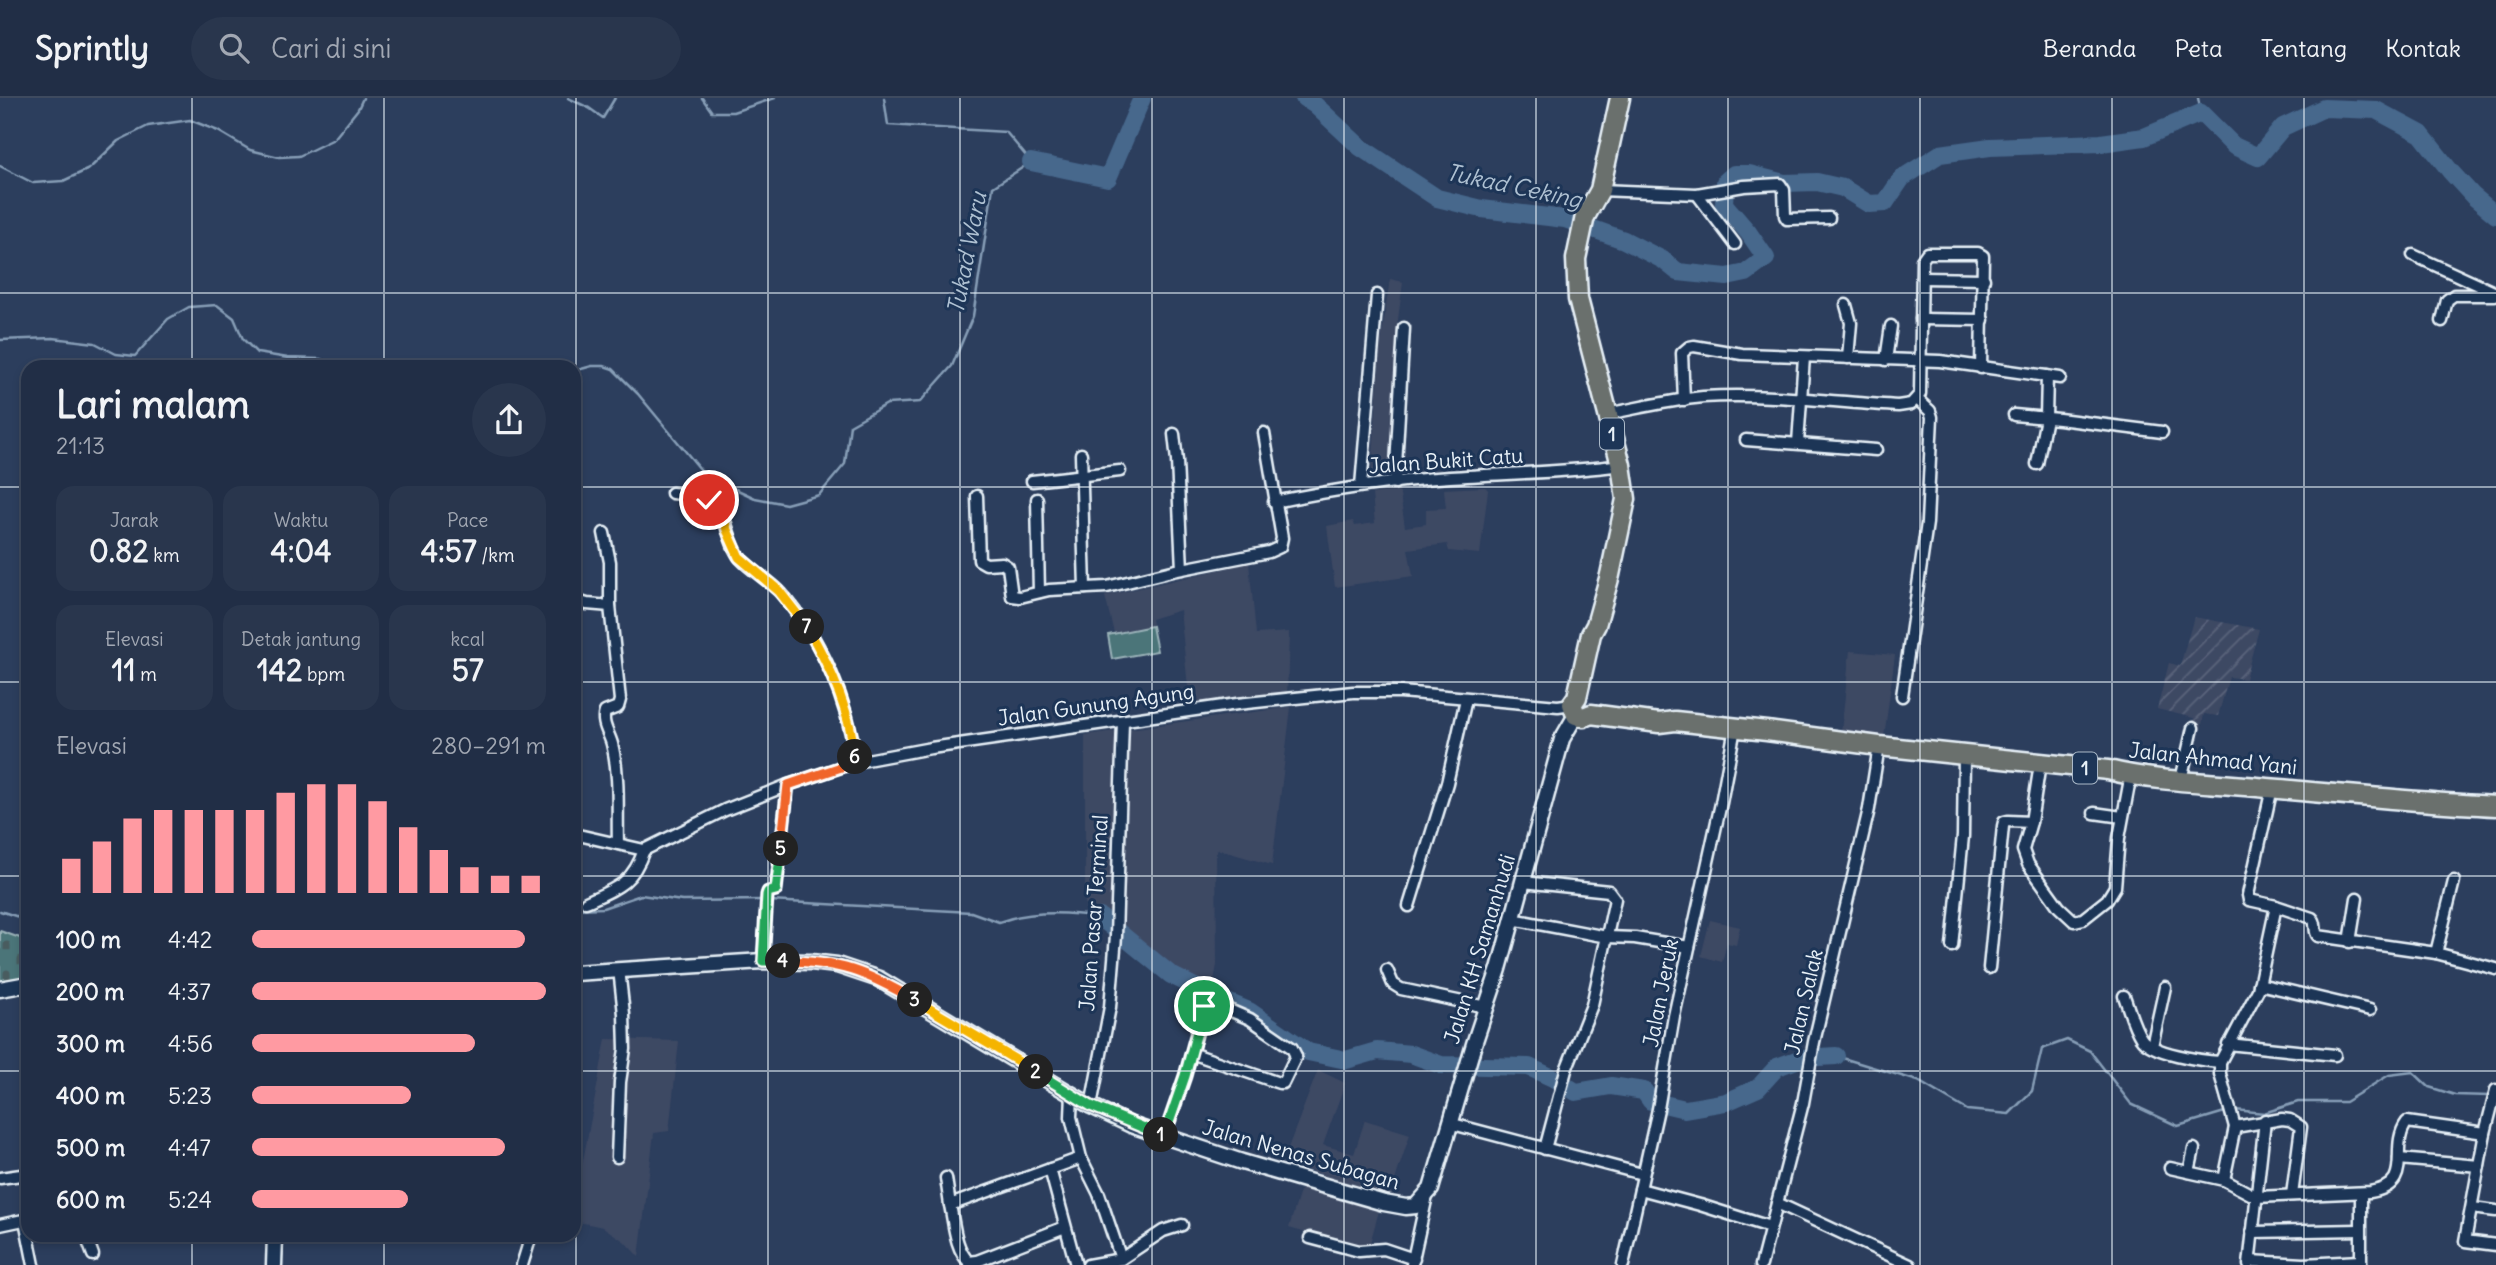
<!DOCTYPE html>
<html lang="id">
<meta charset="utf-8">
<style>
body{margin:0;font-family:Delius,sans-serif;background:#29364d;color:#f1f3f6;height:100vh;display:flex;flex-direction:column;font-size:26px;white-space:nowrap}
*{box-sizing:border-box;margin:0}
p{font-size:23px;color:#a2a8b3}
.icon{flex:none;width:38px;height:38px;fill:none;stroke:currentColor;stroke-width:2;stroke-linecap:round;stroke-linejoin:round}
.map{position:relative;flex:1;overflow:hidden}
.details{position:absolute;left:21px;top:262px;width:560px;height:882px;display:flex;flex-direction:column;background:#212e46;border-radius:21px;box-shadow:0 4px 10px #0003,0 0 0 2px #3e4a5f}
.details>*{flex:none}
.pin{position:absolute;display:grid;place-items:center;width:60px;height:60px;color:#fff;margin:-30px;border:4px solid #fff;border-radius:50%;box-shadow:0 2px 7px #0007}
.km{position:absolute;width:35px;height:35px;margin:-18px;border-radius:50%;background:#222;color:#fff;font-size:19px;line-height:35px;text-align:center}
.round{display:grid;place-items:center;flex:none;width:74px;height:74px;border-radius:37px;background:#29364d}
.head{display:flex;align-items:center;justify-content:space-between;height:119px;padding:0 35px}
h1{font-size:38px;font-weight:700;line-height:52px}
.stats{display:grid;grid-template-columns:repeat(3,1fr);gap:10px;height:119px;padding:7px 35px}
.stats div{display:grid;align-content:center;border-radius:18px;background:#29364d;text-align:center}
.stats b{font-size:30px;font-weight:700}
.stats small{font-size:19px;font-weight:400}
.stats p{font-size:19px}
.chart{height:196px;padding:14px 35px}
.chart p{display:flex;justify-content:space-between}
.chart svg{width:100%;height:126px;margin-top:7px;stroke:#ff9aa2;stroke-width:6}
ul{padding:0 35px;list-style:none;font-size:23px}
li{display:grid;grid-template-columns:112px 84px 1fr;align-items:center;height:52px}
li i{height:18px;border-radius:9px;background:#ff9aa2}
header{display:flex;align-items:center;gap:42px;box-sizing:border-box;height:98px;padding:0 35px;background:#212e46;border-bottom:2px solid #3e4a5f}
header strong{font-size:33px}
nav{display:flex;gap:38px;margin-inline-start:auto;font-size:24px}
.search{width:490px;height:63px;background:#29364d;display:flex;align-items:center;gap:18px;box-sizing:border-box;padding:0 24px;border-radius:38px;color:#a2a8b3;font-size:26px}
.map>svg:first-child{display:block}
.built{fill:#3e4964}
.industrial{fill:url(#industrial-furrows)}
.grass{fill:#4b7479;stroke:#9ab2b8;stroke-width:2}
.cemetery{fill:url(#cemetery-stones);stroke:#9ab2b8;stroke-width:2}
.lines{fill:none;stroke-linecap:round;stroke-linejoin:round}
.stream{stroke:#879eb7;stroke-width:2.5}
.river{stroke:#46678c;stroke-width:18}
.street-casing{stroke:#e8f1f8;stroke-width:15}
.secondary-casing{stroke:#e8f1f8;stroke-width:19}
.highway-casing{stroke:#e8f1f8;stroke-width:23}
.street{stroke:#1d3557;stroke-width:10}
.secondary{stroke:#1d3557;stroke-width:14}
.highway{stroke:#6a706d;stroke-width:18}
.split-1-casing{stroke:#fff;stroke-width:14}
.split-2-casing{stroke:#fff;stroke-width:14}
.split-3-casing{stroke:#fff;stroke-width:14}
.split-4-casing{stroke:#fff;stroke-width:14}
.split-5-casing{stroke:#fff;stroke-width:14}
.split-6-casing{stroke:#fff;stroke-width:14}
.split-7-casing{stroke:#fff;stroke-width:14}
.split-8-casing{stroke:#fff;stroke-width:14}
.split-1{stroke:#22a559;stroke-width:9}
.split-2{stroke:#22a559;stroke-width:9}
.split-3{stroke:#f5b400;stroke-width:9}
.split-4{stroke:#f0652b;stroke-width:9}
.split-5{stroke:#22a559;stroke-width:9}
.split-6{stroke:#f0652b;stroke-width:9}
.split-7{stroke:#f5b400;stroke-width:9}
.split-8{stroke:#f5b400;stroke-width:9}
.grid{fill:none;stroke:#e8f1f8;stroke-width:2;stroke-opacity:0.55}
.labels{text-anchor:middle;stroke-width:6;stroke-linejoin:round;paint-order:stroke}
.shield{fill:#1d3557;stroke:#abb9c8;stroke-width:2}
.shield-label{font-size:19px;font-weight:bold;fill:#e8f1f8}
.street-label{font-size:21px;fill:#e8f1f8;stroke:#1d3557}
.water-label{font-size:23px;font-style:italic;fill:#afc1d2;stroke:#1d3557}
</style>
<header>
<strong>Sprintly</strong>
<div class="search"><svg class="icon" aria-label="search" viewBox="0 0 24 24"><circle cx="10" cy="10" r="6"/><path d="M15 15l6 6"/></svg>Cari di sini</div>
<nav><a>Beranda</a><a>Peta</a><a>Tentang</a><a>Kontak</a></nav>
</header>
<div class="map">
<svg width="2496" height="1167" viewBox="0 0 2496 1167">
<defs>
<pattern id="industrial-furrows" width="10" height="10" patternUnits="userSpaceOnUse" patternTransform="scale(1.75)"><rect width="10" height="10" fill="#3e4964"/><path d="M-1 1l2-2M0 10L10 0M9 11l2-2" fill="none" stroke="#5a647b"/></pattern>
<pattern id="cemetery-stones" width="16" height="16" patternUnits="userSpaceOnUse" patternTransform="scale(1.75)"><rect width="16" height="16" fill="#4b7479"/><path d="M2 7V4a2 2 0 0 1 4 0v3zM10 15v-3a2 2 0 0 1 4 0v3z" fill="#485c5f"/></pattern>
</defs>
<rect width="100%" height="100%" fill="#2c3e5d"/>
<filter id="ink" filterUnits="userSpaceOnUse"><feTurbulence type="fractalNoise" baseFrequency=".0143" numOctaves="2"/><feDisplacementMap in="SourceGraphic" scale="14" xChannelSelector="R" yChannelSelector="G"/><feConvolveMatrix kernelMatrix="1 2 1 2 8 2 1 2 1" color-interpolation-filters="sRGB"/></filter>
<g filter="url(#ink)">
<g class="built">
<path d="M1390 181 1403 184 1397 229 1403 230 1392 384 1371 387 1380 250Z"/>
<path d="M1485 389 1488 392 1480 456 1449 453 1447 446 1408 451 1413 478 1335 489 1327 428 1353 423 1355 428 1375 425 1372 396 1399 391 1405 429 1426 426V411L1446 410 1444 391Z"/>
<path d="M1249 465 1256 536 1289 534 1287 598 1190 608 1180 512 1151 521 1157 553 1112 561 1108 537 1114 535 1105 498Z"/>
<path d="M1850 553 1895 557 1884 639 1841 634Z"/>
<path d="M1291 609 1272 767 1216 751 1217 867 1212 893 1173 873 1133 835 1085 806V637Z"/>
<path d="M1710 822 1740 829 1736 847 1727 845 1722 864 1701 858Z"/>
<path d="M606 941 679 943 669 1033 654 1035 639 1159 624 1143 603 1129 574 1123V1091L583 1063Z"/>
<path d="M1318 972 1345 985 1323 1047 1354 1056 1365 1022 1410 1036 1389 1100 1283 1063Z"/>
<path d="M1301 1090 1379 1113 1368 1152 1289 1130Z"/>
</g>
<path class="industrial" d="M2194 519 2259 531 2245 581 2229 579 2218 618 2204 616 2201 632 2192 630 2194 620 2157 611 2169 565 2180 568Z"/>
<path class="grass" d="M1152 528 1157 553 1112 561 1108 537Z"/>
<path class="cemetery" d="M0 833 20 840 28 846V881L0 887Z"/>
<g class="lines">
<g class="stream">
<path d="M568 0 589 10 603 20 615 0"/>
<path d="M702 0 712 14H733L775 0"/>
<path d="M2198 0 2201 15"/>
<path d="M0 68 33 85 63 83 89 71 118 43 148 28 190 22 218 33 250 52 279 59 299 58 334 41 358 11 363 0"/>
<path d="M0 242 53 240 95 245 116 256 135 258 168 221 189 209 217 207 234 220 243 241 257 255 288 260 320 261 351 270"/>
<path d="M574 273 592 268H604L613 271 638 296 705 377 755 400 786 406 819 397 845 366 850 327 887 306 920 304 952 268 973 218 993 89 1031 64 1006 34 888 27 884 0"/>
<path d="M770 803 971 814 999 824C1031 812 1067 814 1100 819"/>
<path d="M574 811 603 810 641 797 682 803 764 802"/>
<path d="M0 813 28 822"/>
<path d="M1836 958 1918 983 1967 1012 2009 1016 2032 993 2042 951 2067 942 2090 953 2131 1006 2178 1028 2228 1013"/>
<path d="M2235 1012 2264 1015 2298 1004H2345L2389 977 2413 974 2429 989 2455 997 2490 998"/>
</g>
<g class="river">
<path d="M1304 0 1315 7 1360 49 1437 100 1482 111 1565 121 1624 142 1663 162 1678 174 1727 179 1746 175 1766 160 1748 134 1724 106 1725 84 1734 76H1749L1784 85 1817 84 1843 90 1869 106 1885 105 1902 80 1940 56 1990 49 2101 45 2144 39 2201 15 2234 48 2258 59 2283 29 2324 10 2376 12 2421 36 2451 74 2473 98 2496 117"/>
<path d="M1031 64 1108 80 1142 0"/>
<path d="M1100 819 1171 877 1211 897 1249 913 1308 954 1346 962 1377 953 1411 956 1441 967 1529 969 1553 980 1576 994 1611 988 1644 993 1651 1003 1685 1011 1726 1004 1758 990 1777 969 1802 960 1836 958"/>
</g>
<defs>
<g id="street">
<path d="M1600 92 1697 96 1744 88 1780 86 1784 92 1785 118 1787 121 1829 120"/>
<path d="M1697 96 1735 146"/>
<path d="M2413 157 2496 195"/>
<path d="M1922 180 1984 181"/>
<path d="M1846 207 1851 225 1848 260"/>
<path d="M1921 221 1983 222"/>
<path d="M2442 223 2447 202 2454 197H2495"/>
<path d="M1886 262 1891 228"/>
<path d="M1684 302 1682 255 1689 249 1694 248 1742 256 1940 263 2060 280"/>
<path d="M1607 316C1638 310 1671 302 1703 299 1767 295 1834 304 1898 308L1911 306 1920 296 1922 162 1927 155H1978L1983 158 1981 270"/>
<path d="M2014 317 2059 321 2162 334"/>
<path d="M1174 336 1177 363 1182 471"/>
<path d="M1746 342 1876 352"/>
<path d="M1798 345 1804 259"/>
<path d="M1081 356 1085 490"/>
<path d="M2037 366 2046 320 2047 278"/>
<path d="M1032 383 1120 373"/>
<path d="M1395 385 1404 230"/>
<path d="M1361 388 1377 197"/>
<path d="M672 395C684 396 697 396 709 402 729 411 726 444 741 461 753 474 769 482 781 495 821 539 849 606 856 664"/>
<path d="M977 398 979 462 986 466 1002 465 1008 469 1012 498 1020 499 1049 492 1107 489 1172 473 1269 454 1280 449 1282 440 1264 335"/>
<path d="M1037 401 1039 494"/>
<path d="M1274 404C1332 392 1391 383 1450 379 1507 375 1564 375 1621 367"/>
<path d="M604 435 610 464V508L620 602 618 609 605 614C601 625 609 635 612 646 620 677 617 713 618 746"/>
<path d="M574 502 587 506 610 508"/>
<path d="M1902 598 1927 425 1930 360 1932 319 1930 313 1917 301"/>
<path d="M2040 666 2031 724 2023 752 2028 766 2059 809 2074 823 2083 821 2107 802 2115 789 2119 740 2131 676"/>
<path d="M2181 682 2193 630"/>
<path d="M2272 690 2248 797 2249 802 2276 808 2312 820C2318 825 2313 833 2318 838L2436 855 2496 871"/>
<path d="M2094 715 2122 719"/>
<path d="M574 736 644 752"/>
<path d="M644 752 725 712 788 687 856 664 931 650 1237 606 1353 594H1401L1558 608 1572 606"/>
<path d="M1523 784 1609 793 1615 801 1592 907 1566 972 1545 1051"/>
<path d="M586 804C617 790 632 786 644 752"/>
<path d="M1409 808 1447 685 1466 601"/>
<path d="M1512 821 1607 839 1635 840 1689 849"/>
<path d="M2350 844 2357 800"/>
<path d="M1952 848 1963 738 1964 657"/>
<path d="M2436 855 2454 783"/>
<path d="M763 863 767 797 768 794 776 792 788 687"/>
<path d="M1989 870 2003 728 2004 724 2008 723 2031 724"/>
<path d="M1387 872 1393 886 1401 891 1486 909"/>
<path d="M2259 886 2370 912"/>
<path d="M2124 898C2129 911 2133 928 2141 940 2150 955 2203 963 2220 964"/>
<path d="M2228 946 2335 957"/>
<path d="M2152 948 2165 889"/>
<path d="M2496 992 2485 1035 2465 1143 2496 1147"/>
<path d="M1091 1008 1110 909 1116 838 1123 623"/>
<path d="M1449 1025 1642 1076"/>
<path d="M2235 1029 2282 1021 2290 1022 2301 1029 2292 1097"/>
<path d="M1164 1039 1185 978 1204 908 1213 905 1250 921 1292 950 1296 958 1283 985H1279L1191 955"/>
<path d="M617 1059 620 984 625 951 624 916 619 871"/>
<path d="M1081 1060 1099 1096 1121 1161"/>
<path d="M2399 1061 2479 1068"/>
<path d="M2170 1070 2224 1082 2256 1099 2370 1094C2417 1086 2387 1051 2407 1024L2485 1035"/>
<path d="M1050 1071 1076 1167"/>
<path d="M2189 1074 2194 1051"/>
<path d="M0 1080 28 1076"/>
<path d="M946 1080 950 1107 1081 1060 1071 1019 1072 996"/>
<path d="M2224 1082 2235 1029 2220 976V964L2258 892 2276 808"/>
<path d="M1640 1091 1700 1107 1770 1129"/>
<path d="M1777 1105 1910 1167"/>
<path d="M950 1107C954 1125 955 1151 969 1164L977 1163 1065 1129"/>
<path d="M2472 1110 2496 1113"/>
<path d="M25 1122 34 1167"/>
<path d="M0 1127 28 1121"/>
<path d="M2252 1134 2360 1132"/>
<path d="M86 1138 93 1157"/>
<path d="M1310 1140 1359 1153 1384 1151 1414 1161"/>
<path d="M2250 1163 2304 1166 2360 1163"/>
<path d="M1412 1166 1427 1098"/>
<path d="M522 1167 531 1138"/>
<path d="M1088 1167 1121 1161 1163 1133 1182 1127"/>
<path d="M1623 1167 1658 1011 1674 918 1721 705 1735 630"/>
<path d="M1761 1167 1803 1005 1814 944 1869 711 1879 648"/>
<path d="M2249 1167 2265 1022"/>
<path d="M2361 1167V1095"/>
</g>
<g id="secondary">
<path d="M574 875 763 863 811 864 837 867 879 881 1091 1008 1131 1027 1242 1064 1384 1105 1406 1109 1416 1108 1431 1091 1474 946 1499 871 1562 641 1576 617"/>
<path d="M0 891 28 886"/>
<path d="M274 1167 275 1138"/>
</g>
<g id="highway">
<path d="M1586 117 1600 92 1620 0"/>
<path d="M1585 118 1576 161 1578 201 1621 367 1626 401 1610 477 1596 527 1591 536 1577 599 1572 606 1576 617 1584 619 1591 616 1659 625 1675 623 1767 633 1879 648 2108 672C2156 684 2208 684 2257 689 2336 696 2416 704 2496 708"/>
</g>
</defs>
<use href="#street" class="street-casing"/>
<use href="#secondary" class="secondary-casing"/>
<use href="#highway" class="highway-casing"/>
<use href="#street" class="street"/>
<use href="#secondary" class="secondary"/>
<use href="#highway" class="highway"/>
</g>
</g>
<g class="lines" filter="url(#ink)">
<defs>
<path id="split-1" d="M1161 1037 1164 1039 1185 978 1204 908"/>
<path id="split-2" d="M1036 974 1091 1008 1161 1037"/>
<path id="split-3" d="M915 902 1036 974"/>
<path id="split-4" d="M783 863C840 863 866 874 915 902"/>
<path id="split-5" d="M781 751 776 792 768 794 767 797 763 863H783"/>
<path id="split-6" d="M781 751 788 687 856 664 855 659"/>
<path id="split-7" d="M807 529C830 568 850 613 855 659"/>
<path id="split-8" d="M709 402 722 413 727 432 739 459 779 493 807 529"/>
</defs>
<use href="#split-1" class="split-1-casing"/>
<use href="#split-2" class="split-2-casing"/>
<use href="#split-3" class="split-3-casing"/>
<use href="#split-4" class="split-4-casing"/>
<use href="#split-5" class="split-5-casing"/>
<use href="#split-6" class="split-6-casing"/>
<use href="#split-7" class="split-7-casing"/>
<use href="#split-8" class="split-8-casing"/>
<use href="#split-1" class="split-1"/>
<use href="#split-2" class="split-2"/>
<use href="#split-3" class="split-3"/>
<use href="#split-4" class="split-4"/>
<use href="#split-5" class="split-5"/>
<use href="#split-6" class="split-6"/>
<use href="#split-7" class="split-7"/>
<use href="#split-8" class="split-8"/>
</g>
<path class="grid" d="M192 0V270M384 0V270M576 0V1167M768 0V1167M960 0V1167M1152 0V1167M1344 0V1167M1536 0V1167M1728 0V1167M1920 0V1167M2112 0V1167M2304 0V1167M0 195H2496M0 389H28M574 389H2496M0 584H28M574 584H2496M0 778H28M574 778H2496M0 973H28M574 973H2496M192 1138V1167M384 1138V1167"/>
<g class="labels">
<g class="shield">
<rect x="1600" y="320.5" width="24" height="31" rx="5"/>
<rect x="2073" y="654.5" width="24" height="31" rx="5"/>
</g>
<g class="shield-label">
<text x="1612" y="343">1</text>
<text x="2085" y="677">1</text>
</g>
<g class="street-label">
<text transform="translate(1446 363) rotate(-4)" y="7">Jalan Bukit Catu</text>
<text transform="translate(1096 607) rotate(-8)" y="7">Jalan Gunung Agung</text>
<text transform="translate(2213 661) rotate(6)" y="7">Jalan Ahmad Yani</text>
<text transform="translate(1094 815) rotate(-86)" y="7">Jalan Pasar Terminal</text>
<text transform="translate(1480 851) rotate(-73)" y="7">Jalan KH Samanhudi</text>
<text transform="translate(1661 895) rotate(-79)" y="7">Jalan Jeruk</text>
<text transform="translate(1804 904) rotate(-77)" y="7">Jalan Salak</text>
<text transform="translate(1301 1057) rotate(16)" y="7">Jalan Nenas Subagan</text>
</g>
<g class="water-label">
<text transform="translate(1514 88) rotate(12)" y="8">Tukad Ceking</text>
<text transform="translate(967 155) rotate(-79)" y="8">Tukad Waru</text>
</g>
</g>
</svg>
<div class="pin" style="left:1204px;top:908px;background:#1e9e55"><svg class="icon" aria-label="arrive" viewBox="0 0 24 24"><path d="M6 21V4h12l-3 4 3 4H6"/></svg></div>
<div class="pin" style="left:709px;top:402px;background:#d93025"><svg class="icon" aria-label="check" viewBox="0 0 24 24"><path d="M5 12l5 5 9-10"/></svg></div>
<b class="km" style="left:1161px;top:1037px">1</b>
<b class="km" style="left:1036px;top:974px">2</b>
<b class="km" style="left:915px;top:902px">3</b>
<b class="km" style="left:783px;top:863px">4</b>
<b class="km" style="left:781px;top:751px">5</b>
<b class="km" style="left:855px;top:659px">6</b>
<b class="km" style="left:807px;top:529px">7</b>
<section class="details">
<div class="head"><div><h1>Lari malam</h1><p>21:13</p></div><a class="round"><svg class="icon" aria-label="share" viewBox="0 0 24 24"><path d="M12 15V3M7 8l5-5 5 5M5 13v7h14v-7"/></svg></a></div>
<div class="stats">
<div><p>Jarak</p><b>0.82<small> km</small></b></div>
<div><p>Waktu</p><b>4:04</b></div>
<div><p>Pace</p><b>4:57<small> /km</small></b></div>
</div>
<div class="stats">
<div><p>Elevasi</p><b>11<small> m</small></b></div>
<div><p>Detak jantung</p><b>142<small> bpm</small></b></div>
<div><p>kcal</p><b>57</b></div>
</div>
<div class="chart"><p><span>Elevasi</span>280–291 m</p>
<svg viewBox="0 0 160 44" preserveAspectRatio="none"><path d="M5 44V32M15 44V26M25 44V18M35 44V15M45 44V15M55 44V15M65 44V15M75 44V9M85 44V6M95 44V6M105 44V12M115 44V21M125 44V29M135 44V35M145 44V38M155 44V38"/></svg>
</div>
<ul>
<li><b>100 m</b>4:42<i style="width:93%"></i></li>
<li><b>200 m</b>4:37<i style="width:100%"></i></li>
<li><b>300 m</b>4:56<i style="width:76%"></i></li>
<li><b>400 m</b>5:23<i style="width:54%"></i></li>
<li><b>500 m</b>4:47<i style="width:86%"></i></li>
<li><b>600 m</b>5:24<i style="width:53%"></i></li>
</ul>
</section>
</div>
